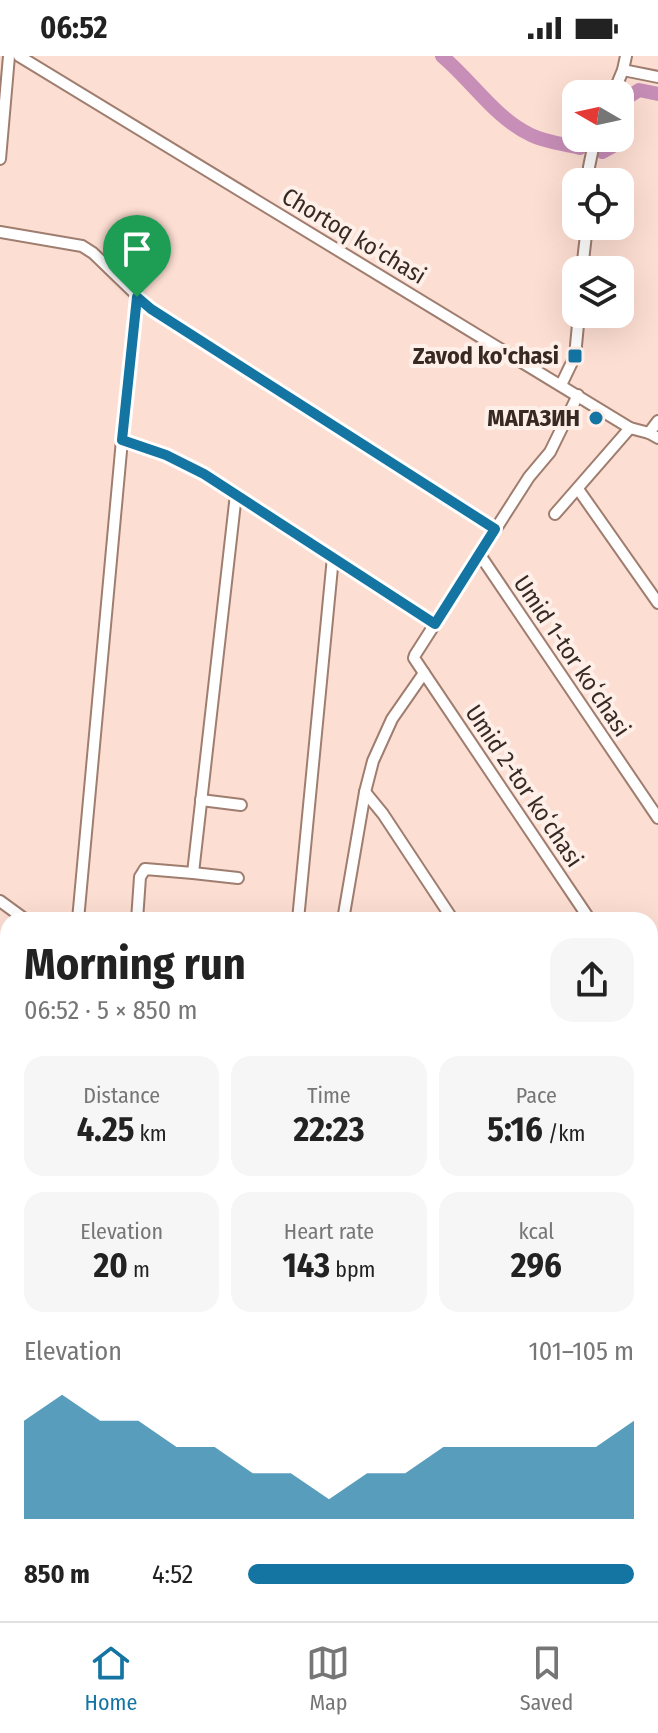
<!DOCTYPE html>
<meta charset="utf-8">
<style>
body{margin:0;font-family:"Fira Sans Condensed",sans-serif;background:#f6f6f6;color:#222;height:100vh;display:flex;flex-direction:column;font-size:30px;white-space:nowrap}
*{box-sizing:border-box;margin:0}
p{font-size:26px;color:#767676}
.icon{flex:none;width:44px;height:44px;fill:none;stroke:currentColor;stroke-width:2;stroke-linecap:round;stroke-linejoin:round}
.map{position:relative;flex:1;overflow:hidden}
.side{position:absolute;left:0px;top:856px;width:658px;height:710px;display:flex;flex-direction:column;background:#fff;border-radius:24px 24px 0 0;box-shadow:0 8px 32px #0002}
.side>*{flex:none}
.needle{width:52px;rotate:279deg}
.buttons{position:absolute;left:562px;top:24px;display:grid;gap:16px}
.buttons a{display:grid;place-items:center;width:72px;height:72px;border-radius:16px;background:#fff;box-shadow:0 8px 32px #0002;font-size:40px}
.pin{position:absolute;display:grid;place-items:center;width:68px;height:68px;color:#fff;margin:-82px -34px;border-radius:50% 50% 50% 0;rotate:-45deg;box-shadow:0 0 8px #0007}
.pin .icon{rotate:45deg}
.round{display:grid;place-items:center;flex:none;width:84px;height:84px;border-radius:24px;background:#f6f6f6}
.overview{display:flex;align-items:center;justify-content:space-between;height:136px;padding:0 24px}
h1{font-size:44px;font-weight:700;line-height:60px}
.figures{display:grid;grid-template-columns:repeat(3,1fr);gap:12px;height:136px;padding:8px 24px}
.figures div{display:grid;align-content:center;border-radius:20px;background:#f6f6f6;text-align:center}
.figures b{font-size:34px;font-weight:700}
.figures small{font-size:22px;font-weight:400}
.figures p{font-size:22px}
.chart{height:224px;padding:16px 24px}
.chart p{display:flex;justify-content:space-between}
.chart svg{width:100%;height:144px;margin-top:8px;fill:#1474a2;opacity:.7}
ul{padding:0 24px;list-style:none;font-size:26px}
li{display:grid;grid-template-columns:128px 96px 1fr;align-items:center;height:60px}
li i{height:20px;border-radius:10px;background:#1474a2}
.status{display:flex;justify-content:space-between;align-items:center;height:56px;padding:0 40px;background:#fff;direction:ltr}
.status svg{height:22px;fill:currentColor}
.tab-bar{display:flex;justify-content:space-around;align-items:center;height:112px;border-top:2px solid #e0e0e0;background:#fff;font-size:22px;color:#767676}
.tab-bar a{display:grid;justify-items:center;gap:4px}
.tab-bar .selected{color:#1474a2}
.map>svg:first-child{display:block}
.lines{fill:none;stroke-linecap:round;stroke-linejoin:round}
.stream{stroke:#9c708b;stroke-width:2}
.river{stroke:#c78eb7;stroke-width:14}
.minor-casing{stroke:#9f7d6f;stroke-width:14}
.minor{stroke:#fff;stroke-width:10}
.route-casing{stroke:#fff;stroke-width:16}
.route{stroke:#1474a2;stroke-width:10}
.poi-dot{fill:#1474a2;stroke:#ffefe9;stroke-width:3}
.labels{text-anchor:middle;stroke-width:8;stroke-linejoin:round;paint-order:stroke}
.street-label{font-size:24px;fill:#372923;stroke:#ffefe9}
.poi-label{font-size:24px;font-weight:bold;fill:#372923;stroke:#ffefe9;text-anchor:end}
</style>
<div class="status"><b>06:52</b><svg viewBox="0 0 49 12"><path d="M0 12V9h3v3zM5 12V6h3v6zM10 12V3h3v9zM15 12V0h3v12zM26 1h20v11H26zM47 4h2v5h-2z"/></svg></div>
<div class="map">
<svg width="658" height="1565" viewBox="0 0 658 1565">
<rect width="100%" height="100%" fill="#fdded2"/>
<g class="lines">
<path class="stream" d="M631 1565V1558"/>
<g class="river">
<path d="M442 0C472 25 495 62 531 79 545 86 564 88 580 92"/>
<path d="M620 67 627 42 639 34 658 38"/>
<path d="M602 96 613 90 616 82"/>
</g>
<defs>
<g id="minor">
<path d="M19 0 630 372 649 377 658 382"/>
<path d="M623 14 658 21"/>
<path d="M613 38 623 14 626 0"/>
<path d="M0 103 9 0"/>
<path d="M589 126V111L595 82"/>
<path d="M0 176 82 190 93 197 151 253 495 473"/>
<path d="M582 214 587 170"/>
<path d="M561 329 575 300 579 258"/>
<path d="M649 377 658 365"/>
<path d="M122 384 166 399 204 418 435 568"/>
<path d="M578 433 658 547"/>
<path d="M555 458 630 372"/>
<path d="M480 499 658 762"/>
<path d="M424 617 590 864"/>
<path d="M365 736 383 758 453 864"/>
<path d="M201 744 241 749"/>
<path d="M193 817 238 822"/>
<path d="M0 845 26 864"/>
<path d="M78 864 122 384 137 241"/>
<path d="M137 864 140 821 145 813 193 817 236 438"/>
<path d="M298 864 333 501"/>
<path d="M343 864 365 736 373 705 392 663 424 617 414 602 415 599 529 421 550 396 578 339"/>
<path d="M650 952 658 964"/>
<path d="M0 1087 8 1097"/>
<path d="M650 1105 658 1098"/>
<path d="M650 1226 655 1232"/>
<path d="M650 1399 658 1403"/>
<path d="M650 1455 658 1449"/>
<path d="M144 1565V1558"/>
<path d="M338 1565 365 1558"/>
</g>
</defs>
<use href="#minor" class="minor-casing"/>
<use href="#minor" class="minor"/>
</g>
<g class="lines">
<defs>
<path id="route" d="M137 241 151 253 495 473 435 568 204 418 166 399 122 384Z"/>
</defs>
<use href="#route" class="route-casing"/>
<use href="#route" class="route"/>
</g>
<g class="poi-dot">
<rect x="567" y="292" width="16" height="16" rx="4"/>
<circle cx="596" cy="362" r="8"/>
</g>
<g class="labels">
<g class="street-label">
<text transform="translate(354 180) rotate(31)" y="8">Chortoq ko'chasi</text>
<text transform="translate(572 600) rotate(56)" y="8">Umid 1-tor koʻchasi</text>
<text transform="translate(524 730) rotate(56)" y="8">Umid 2-tor koʻchasi</text>
</g>
<g class="poi-label">
<text x="559" y="308">Zavod ko'chasi</text>
<text x="580" y="370">МАГАЗИН</text>
</g>
</g>
</svg>
<div class="buttons">
<a><svg class="needle" viewBox="-14 -14 28 28"><path d="M0-13l5 13h-10z" fill="#e53935"/><path d="M0 13l5-13h-10z" fill="#767676"/></svg></a>
<a><svg class="icon" aria-label="locate" viewBox="0 0 24 24"><circle cx="12" cy="12" r="6"/><path d="M12 2v4M12 18v4M2 12h4M18 12h4"/></svg></a>
<a><svg class="icon" aria-label="layers" viewBox="0 0 24 24"><path d="M12 4l9 5-9 5-9-5zM3 14l9 5 9-5"/></svg></a>
</div>
<div class="pin" style="left:137px;top:241px;background:#1e9e55"><svg class="icon" aria-label="arrive" viewBox="0 0 24 24"><path d="M6 21V4h12l-3 4 3 4H6"/></svg></div>
<section class="side">
<div class="overview"><div><h1>Morning run</h1><p>06:52 · 5 × 850 m</p></div><a class="round"><svg class="icon" aria-label="share" viewBox="0 0 24 24"><path d="M12 15V3M7 8l5-5 5 5M5 13v7h14v-7"/></svg></a></div>
<div class="figures">
<div><p>Distance</p><b>4.25<small> km</small></b></div>
<div><p>Time</p><b>22:23</b></div>
<div><p>Pace</p><b>5:16<small> /km</small></b></div>
</div>
<div class="figures">
<div><p>Elevation</p><b>20<small> m</small></b></div>
<div><p>Heart rate</p><b>143<small> bpm</small></b></div>
<div><p>kcal</p><b>296</b></div>
</div>
<div class="chart"><p><span>Elevation</span>101–105 m</p>
<svg viewBox="0 0 160 44" preserveAspectRatio="none"><path d="M0 44V14L10 6L20 14L30 14L40 22L50 22L60 30L70 30L80 38L90 30L100 30L110 22L120 22L130 22L140 22L150 22L160 14V44z"/></svg>
</div>
<ul>
<li><b>850 m</b>4:52<i style="width:100%"></i></li>
</ul>
</section>
</div>
<nav class="tab-bar">
<a class="selected"><svg class="icon" aria-label="home" viewBox="0 0 24 24"><path d="M3 11l9-7 9 7M6 9v11h12V9"/></svg>Home</a>
<a><svg class="icon" aria-label="map" viewBox="0 0 24 24"><path d="M3 6l6-2 6 2 6-2v14l-6 2-6-2-6 2zM9 4v14M15 6v14"/></svg>Map</a>
<a><svg class="icon" aria-label="saved" viewBox="0 0 24 24"><path d="M7 4h10v16l-5-4-5 4z"/></svg>Saved</a>
</nav>
